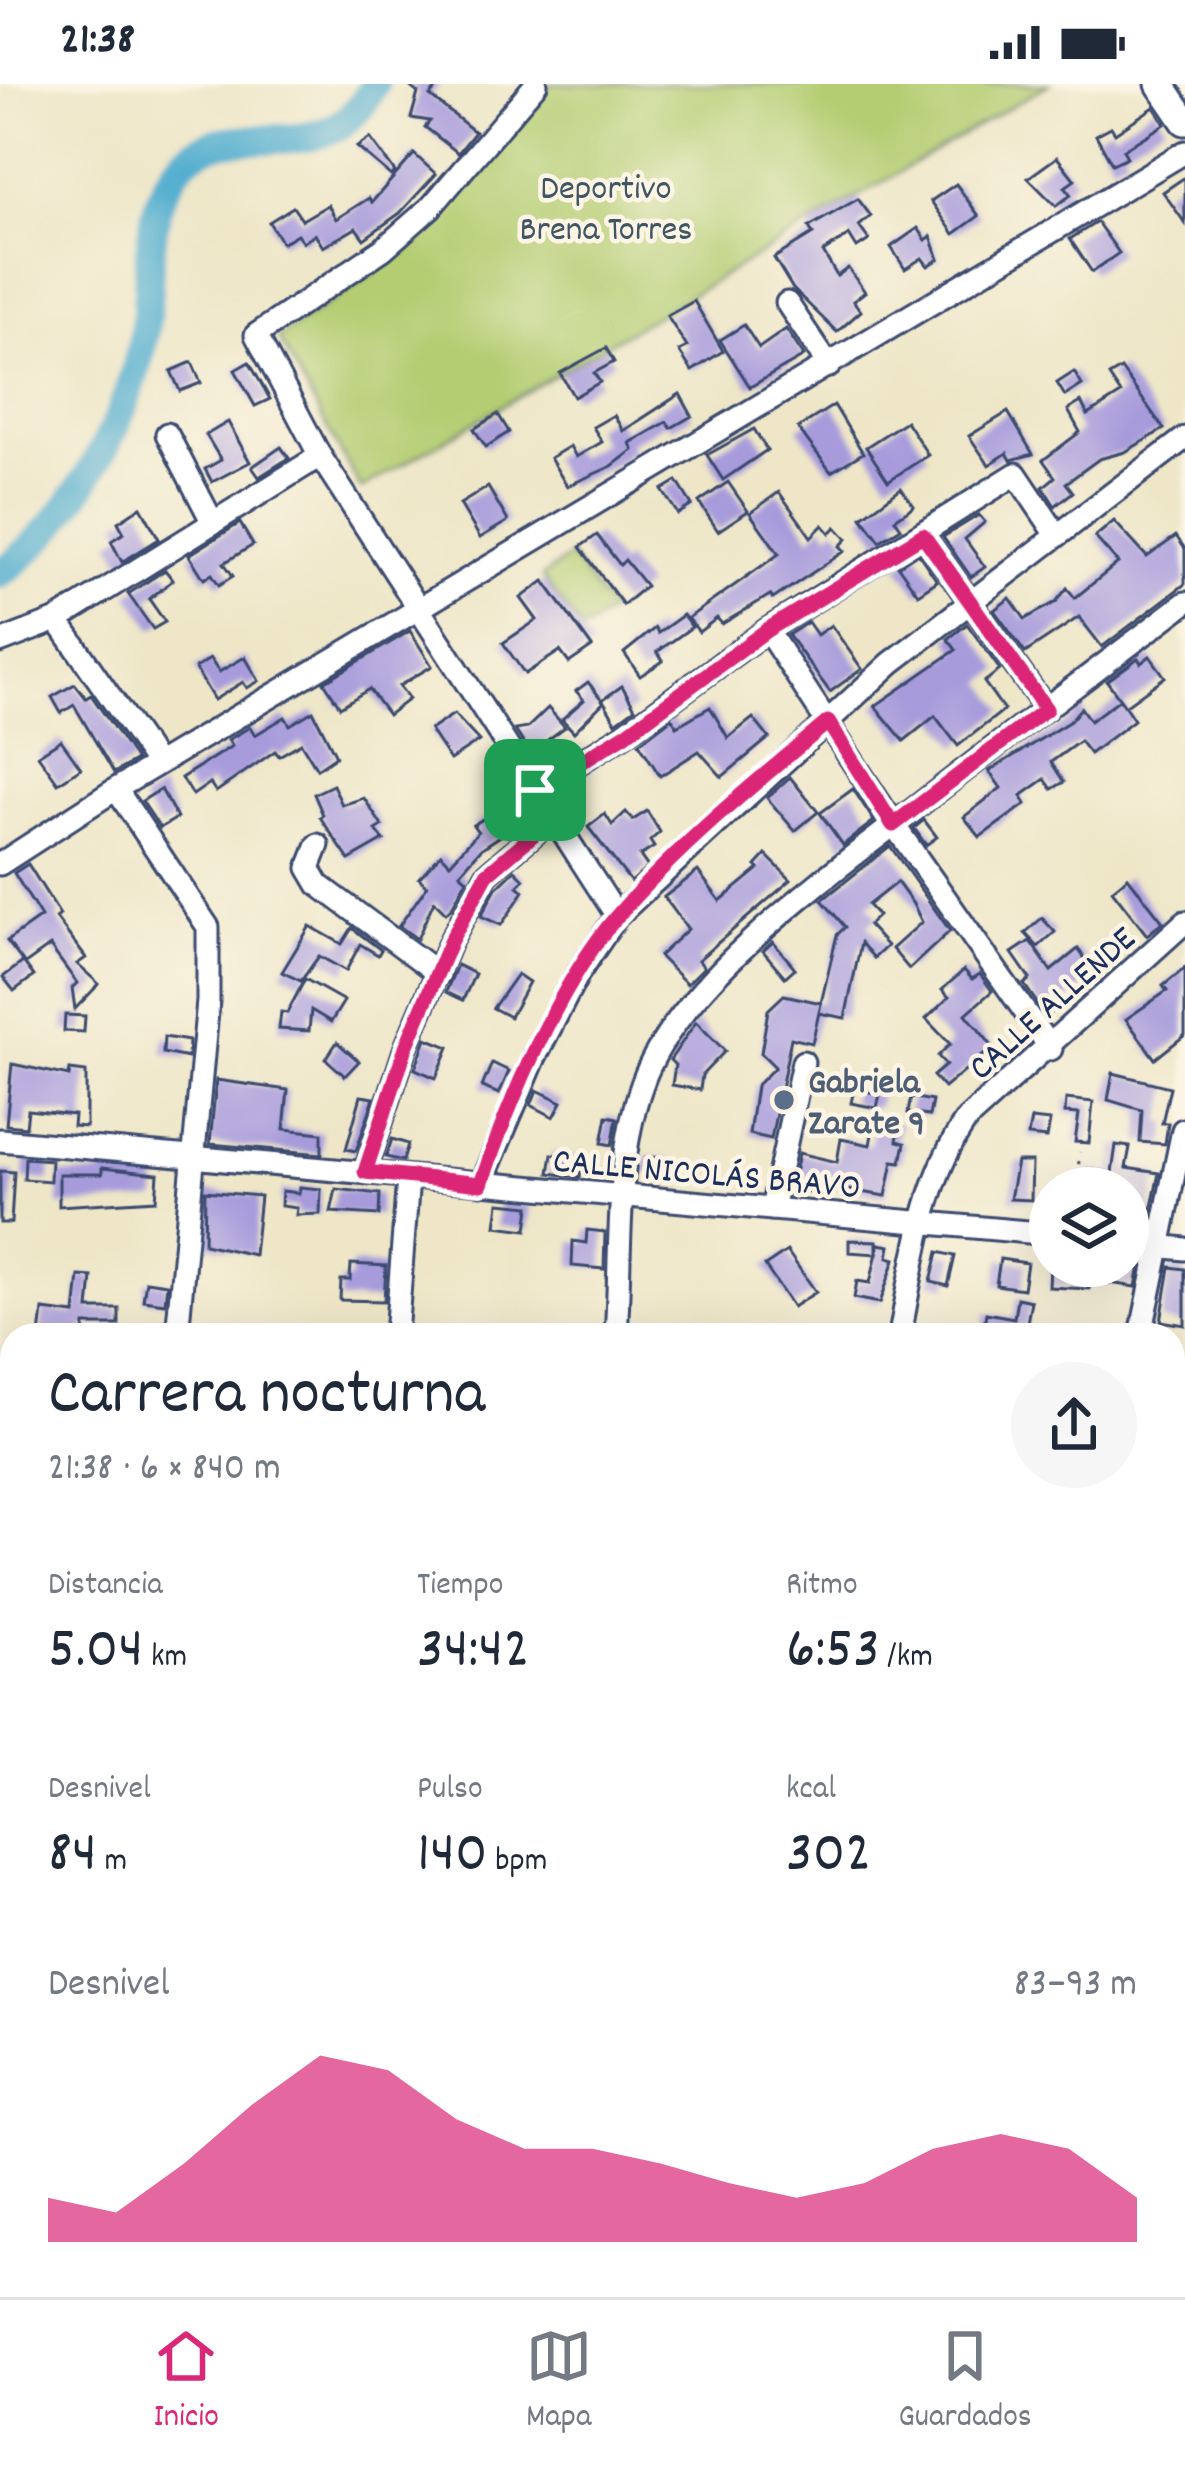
<!DOCTYPE html>
<html lang="es">
<meta charset="utf-8">
<style>
body{margin:0;font-family:Dekko,sans-serif;background:#f6f6f7;color:#1f2937;height:100vh;display:flex;flex-direction:column;font-size:45px;white-space:nowrap}
*{box-sizing:border-box;margin:0}
p{font-size:39px;color:#747a83}
.icon{flex:none;width:66px;height:66px;fill:none;stroke:currentColor;stroke-width:2;stroke-linecap:round;stroke-linejoin:round}
.map{position:relative;flex:1;overflow:hidden}
.details{position:absolute;left:0px;top:1239px;width:1185px;height:975px;display:flex;flex-direction:column;background:#fff;border-radius:36px 36px 0 0;box-shadow:0 12px 48px #0002}
.details>*{flex:none}
.controls{position:absolute;left:1029px;top:1083px;display:grid;gap:24px}
.controls a{display:grid;place-items:center;width:120px;height:120px;border-radius:50%;background:#fff;box-shadow:0 12px 48px #0002;font-size:60px}
.pin{position:absolute;display:grid;place-items:center;width:102px;height:102px;color:#fff;margin:-51px;border-radius:24px;box-shadow:0 6px 18px #0006}
.round{display:grid;place-items:center;flex:none;width:126px;height:126px;border-radius:63px;background:#f6f6f7}
.overview{display:flex;align-items:center;justify-content:space-between;height:204px;padding:0 48px}
h1{font-size:66px;font-weight:600;line-height:90px}
.metrics{display:grid;grid-template-columns:repeat(3,1fr);gap:18px;height:204px;padding:12px 48px}
.metrics div{display:grid;align-content:center}
.metrics b{font-size:60px;font-weight:600}
.metrics small{font-size:33px;font-weight:400}
.metrics p{font-size:33px}
.chart{height:336px;padding:24px 48px}
.chart p{display:flex;justify-content:space-between}
.chart svg{width:100%;height:216px;margin-top:12px;fill:#db2777;opacity:.7}
.status{display:flex;justify-content:space-between;align-items:center;height:84px;padding:0 60px;background:#fff;direction:ltr}
.status svg{height:33px;fill:currentColor}
.dock{display:flex;justify-content:space-around;align-items:center;height:168px;border-top:3px solid #e0e1e3;background:#fff;font-size:33px;color:#747a83}
.dock a{display:grid;justify-items:center;gap:6px}
.dock .active{color:#db2777}
.map>svg:first-child{display:block}
.green{fill:#b4cd72;stroke:#687e68;stroke-width:3}
.lines{fill:none;stroke-linecap:round;stroke-linejoin:round}
.river{stroke:#51adcf;stroke-width:30}
.building{fill:#a79bdc}
.minor-casing{stroke:#3b4a6e;stroke-width:27}
.major-casing{stroke:#3b4a6e;stroke-width:33}
.path{stroke:#3b4a6e;stroke-width:3;stroke-dasharray:3 9;stroke-linecap:butt}
.minor{stroke:#fff;stroke-width:21}
.major{stroke:#fff;stroke-width:27}
.rail-casing{stroke:#1b2f5e;stroke-width:9}
.rail{stroke:#fcf5e5;stroke-width:4.5;stroke-dasharray:14;stroke-linecap:butt}
.route-casing{stroke:#fff;stroke-width:24}
.route{stroke:#db2777;stroke-width:15}
.service-dot{fill:#5c6f8a;stroke:#fcf5e5;stroke-width:4.5}
.labels{text-anchor:middle;stroke-width:9;stroke-linejoin:round;paint-order:stroke}
.park-label{font-size:36px;fill:#415663;stroke:#fcf5e5}
.street-label{font-size:36px;fill:#1b2f5e;stroke:#fcf5e5}
.service-label{font-size:36px;font-weight:bold;fill:#4e5e75;stroke:#fcf5e5;text-anchor:start}
</style>
<div class="status"><b>21:38</b><svg viewBox="0 0 49 12"><path d="M0 12V9h3v3zM5 12V6h3v6zM10 12V3h3v9zM15 12V0h3v12zM26 1h20v11H26zM47 4h2v5h-2z"/></svg></div>
<div class="map">
<svg width="1185" height="2213" viewBox="0 0 1185 2213">
<rect width="100%" height="100%" fill="#fcf5e5"/>
<filter id="ink" filterUnits="userSpaceOnUse"><feTurbulence type="fractalNoise" baseFrequency=".00833" numOctaves="2"/><feDisplacementMap in="SourceGraphic" scale="24" xChannelSelector="R" yChannelSelector="G"/><feConvolveMatrix kernelMatrix="1 2 1 2 8 2 1 2 1" color-interpolation-filters="sRGB"/></filter>
<filter id="wash" filterUnits="userSpaceOnUse"><feTurbulence type="fractalNoise" baseFrequency=".004" numOctaves="4" result="noise"/><feDisplacementMap in="SourceGraphic" scale="48" xChannelSelector="R" yChannelSelector="G"/><feGaussianBlur stdDeviation="2.7" result="paint"/><feColorMatrix in="noise" values="0 0 0 0 0 0 0 0 0 0 0 0 0 0 0 0 0 1.4 0 .05"/><feComposite in="paint" operator="in"/></filter>
<g filter="url(#wash)">
<rect width="100%" height="100%" fill="#eee6c7"/>
<g class="green">
<path d="M550 0H1049L361 405 278 254 414 162Z"/>
<path d="M570 472 611 527 583 547 542 493Z"/>
</g>
<g class="lines">
<path class="river" d="M0 489C75 438 137 323 146 234 151 185 145 126 177 84 226 20 327 99 374 0"/>
</g>
<g id="blocks">
<g class="building">
<path d="M407 0H440L430 12 475 48 458 69 425 43 430 37 411 34 418 9Z"/>
<path d="M1154 23 1165 40 1123 66 1127 73 1112 80 1096 51 1111 43 1115 49Z"/>
<path d="M370 54 395 88 391 92 357 63Z"/>
<path d="M414 70 436 90 400 129 364 155 356 144 323 163 315 150 303 158 297 150 282 159 269 138 293 123 302 136 328 121 336 135 369 114 372 118Z"/>
<path d="M1057 73 1075 96 1065 103 1071 111 1056 122 1028 94Z"/>
<path d="M1185 93V139L1163 108Z"/>
<path d="M956 100 979 132 954 150 931 117Z"/>
<path d="M858 115 871 132 859 142 869 156 857 164 849 151 823 168 837 192 848 184 865 208 853 217 861 227 837 248 793 205 774 174 813 150 809 143Z"/>
<path d="M1097 138 1119 169 1092 188 1070 155Z"/>
<path d="M918 144 926 156 931 152 939 175 928 182 922 174 905 185 891 163Z"/>
<path d="M694 217 723 267 692 287 679 267 687 263 667 232Z"/>
<path d="M744 241 759 264 786 245 804 272 750 303 720 256Z"/>
<path d="M606 264 614 278 594 289 600 298 574 313 560 289Z"/>
<path d="M192 278 201 299 180 307 171 287Z"/>
<path d="M249 278 270 315 255 322 235 286Z"/>
<path d="M1121 285 1164 345 1125 368 1099 375 1066 399 1073 408 1055 422 1043 403 1055 393 1043 376 1080 348 1068 326 1081 318 1088 331 1121 310 1109 292Z"/>
<path d="M1074 288 1082 301 1065 312 1057 299Z"/>
<path d="M680 310 692 332 671 344 667 338 630 359 633 366 612 382 567 402 550 374 570 362 576 373 602 358 593 343 614 331 623 347Z"/>
<path d="M834 321 863 369 831 388 798 344Z"/>
<path d="M1008 328 1033 370 1011 376 1007 369 989 381 969 352Z"/>
<path d="M498 330 509 348 486 363 474 345Z"/>
<path d="M906 337 928 371 888 397 866 363Z"/>
<path d="M228 338 250 378 212 398 205 385 221 376 206 351Z"/>
<path d="M754 345 767 366 723 396 707 371Z"/>
<path d="M281 363 289 374 259 393 252 383Z"/>
<path d="M677 397 692 421 678 430 662 406Z"/>
<path d="M728 398 748 427 718 447 699 418Z"/>
<path d="M488 403 508 437 480 454 460 420Z"/>
<path d="M901 404 914 422 895 435 901 444 880 457 862 433Z"/>
<path d="M779 408 811 453 823 441 830 449 836 443 847 455 840 462 845 467 773 515 770 511 722 540 717 534 699 548 688 534 779 470 750 429Z"/>
<path d="M141 423 159 455 122 478 111 457 124 449 118 438Z"/>
<path d="M979 431 985 438 965 455 985 483 971 493 943 453Z"/>
<path d="M1114 437 1147 473 1176 452 1185 465V500L1102 563 1079 533 1025 569 994 526 1010 514 1025 535 1056 518 1067 504 1075 514 1118 479 1095 453Z"/>
<path d="M240 439 253 461 224 479 233 492 219 501 212 490 204 495 189 471Z"/>
<path d="M597 451 620 481 625 476 646 502 623 521 580 463Z"/>
<path d="M918 469 937 497 918 510 898 482Z"/>
<path d="M165 486 173 496 149 515 165 538 153 545 128 510Z"/>
<path d="M544 497 592 563 569 579 560 567 525 590 503 559 537 536 521 514Z"/>
<path d="M683 531 692 543 657 568 663 577 640 592 624 569 655 544 658 549Z"/>
<path d="M808 538 817 551 831 541 862 585 830 608 788 551Z"/>
<path d="M967 540 1000 586 984 598 1004 626 958 662 935 632 904 657 875 622 956 566 948 555Z"/>
<path d="M410 547 432 582 399 602 409 615 388 631 369 605 340 623 324 598Z"/>
<path d="M1150 572 1165 593 1125 622 1107 597 1138 574 1141 579Z"/>
<path d="M245 573 259 597 247 604 243 598 214 616 195 584 210 575 219 588Z"/>
<path d="M588 598 602 616 622 602 635 624 616 638 604 618 574 648 562 635 584 616 576 607Z"/>
<path d="M75 600 86 614 91 611 136 676 114 689 74 621 61 629 52 613Z"/>
<path d="M1120 615 1134 636 1090 670 1080 657 1051 678 1064 698 1052 705 1045 695 1021 712 1026 720 980 753 964 733 1001 704 989 687 1070 637 1081 624 1090 637Z"/>
<path d="M710 623 728 654 753 634 769 654 722 693 699 667 660 692 639 659 672 634 677 642Z"/>
<path d="M548 624 565 643 530 669 515 646 527 644Z"/>
<path d="M313 627 336 672 317 685 301 659 279 672 275 667 216 708 210 699 193 711 181 694 232 662 228 656 250 643 255 651 285 633 290 641Z"/>
<path d="M454 630 479 657 450 676 430 646Z"/>
<path d="M61 656 81 684 58 699 38 671Z"/>
<path d="M790 693 818 728 795 747 767 714Z"/>
<path d="M333 701 342 721 364 714 382 742 376 746 384 756 349 776 320 733 323 731 314 710Z"/>
<path d="M161 705 177 734 160 744 142 717Z"/>
<path d="M853 705 874 737 843 761 820 729Z"/>
<path d="M506 721 518 740 481 765 460 789 467 795 452 823 446 829 434 817 417 855 399 842 427 802 419 794 441 770 450 779 478 748 473 741Z"/>
<path d="M647 727 660 748 650 757 654 763 640 772 648 783 631 798 588 743 605 730 612 741 626 728 633 736Z"/>
<path d="M924 736 937 753 926 761 914 744Z"/>
<path d="M890 762 950 847 909 885 892 865 922 838 913 820 897 798 868 821 878 832 868 841 887 862 874 874 861 859 845 934 819 929 821 920 812 959 791 954 771 1055 749 1050 756 1002 775 983 761 969 768 926 784 911 821 919 837 851 845 843 822 816Z"/>
<path d="M766 771 791 796 698 876 704 883 687 900 659 872 688 845 664 813 698 787 720 817 759 785 756 782Z"/>
<path d="M28 780 60 831 56 834 86 874 77 880 99 900 75 925 72 904 77 899 50 862 25 880 34 892 14 907 3 893 23 878 7 857 41 833 14 789Z"/>
<path d="M515 786 524 795 518 802 524 807 508 831 501 841 481 832 496 804Z"/>
<path d="M1128 793 1163 838 1147 851 1112 806Z"/>
<path d="M1042 834 1055 848 1038 863 1025 849Z"/>
<path d="M310 842 342 860 352 844 381 866 378 871 360 860 346 887 319 872 301 897 282 888Z"/>
<path d="M1030 857 1051 887 1078 865 1098 892 1046 932 1024 900 1030 895 1012 869Z"/>
<path d="M773 858 795 884 785 893 763 867Z"/>
<path d="M457 881 475 890 463 916 446 908Z"/>
<path d="M1185 884V951L1155 975 1126 935 1167 907 1163 902Z"/>
<path d="M964 886 972 895 980 890 992 907 966 930 993 963 944 1004 933 992 946 981 938 972 950 960 926 935 949 913 942 906Z"/>
<path d="M517 890 529 898 510 933 493 924Z"/>
<path d="M305 895 344 917 331 938 311 926 309 947 279 945 281 928 287 929Z"/>
<path d="M65 931 85 932 84 948 64 947Z"/>
<path d="M696 938 725 967 702 991 700 1006 672 1001 675 981 670 976Z"/>
<path d="M164 953 189 957 188 974 163 969Z"/>
<path d="M426 954 449 963 436 994 415 985Z"/>
<path d="M337 958 359 977 345 992 326 975Z"/>
<path d="M492 979 509 987 499 1010 482 1003Z"/>
<path d="M12 980 69 992 70 986 86 988V1043L73 1042 74 1031 28 1026 26 1043 6 1041Z"/>
<path d="M1113 989 1170 1003 1162 1039H1168L1165 1060 1140 1058 1142 1026 1108 1016Z"/>
<path d="M216 996 288 1006 284 1045 322 1049V1070L210 1060Z"/>
<path d="M854 1005 880 1010 877 1024 851 1019Z"/>
<path d="M537 1006 562 1018 554 1033 531 1021Z"/>
<path d="M361 1012 374 1014 356 1067 346 1065Z"/>
<path d="M911 1013 932 1017 929 1032 908 1029Z"/>
<path d="M1066 1015 1093 1018 1089 1059 1075 1058 1079 1030 1065 1029Z"/>
<path d="M607 1032 617 1034 612 1061 602 1059Z"/>
<path d="M875 1034 900 1039 897 1057 905 1059 901 1078 893 1077 886 1112 809 1100 807 1109 792 1105 799 1069 837 1078 841 1055 870 1061Z"/>
<path d="M1031 1035 1050 1037 1047 1054 1028 1052Z"/>
<path d="M392 1055 408 1060 403 1077 386 1073Z"/>
<path d="M1116 1061 1130 1063 1126 1084 1159 1089 1149 1137 1131 1134 1128 1104H1085L1088 1085 1112 1089Z"/>
<path d="M552 1070 582 1074 580 1093 549 1089Z"/>
<path d="M646 1073 668 1074 667 1090 646 1089Z"/>
<path d="M25 1074 51 1076 50 1097 24 1095Z"/>
<path d="M1017 1078H1032L1031 1116 1010 1115Z"/>
<path d="M102 1084 158 1090 156 1116 59 1122V1090H102Z"/>
<path d="M0 1087 14 1088 11 1139H0Z"/>
<path d="M300 1103 321 1105 320 1130 296 1131 297 1124 281 1122 282 1107 299 1109Z"/>
<path d="M336 1105 380 1110 379 1131 331 1128Z"/>
<path d="M205 1107 260 1112 254 1171 204 1160Z"/>
<path d="M499 1119 530 1122 527 1146 496 1142Z"/>
<path d="M587 1146 605 1148 604 1185 572 1182 573 1157 586 1159Z"/>
<path d="M849 1156 877 1157V1170L849 1168Z"/>
<path d="M879 1160 890 1162 888 1173 895 1175 880 1219 854 1214 857 1197 870 1199Z"/>
<path d="M787 1167 816 1208 793 1223 765 1182Z"/>
<path d="M938 1168 955 1172 948 1202 931 1198Z"/>
<path d="M1000 1175 1027 1179 1023 1205 996 1201Z"/>
<path d="M351 1180 386 1182 384 1217 340 1216 341 1196H350Z"/>
<path d="M1050 1182H1140L1136 1203 1089 1196V1205L1049 1203Z"/>
<path d="M1170 1183 1185 1185V1241L1161 1237Z"/>
<path d="M79 1192 92 1193 89 1225H119V1241H85L84 1251H40L43 1226 75 1230Z"/>
<path d="M146 1197 167 1200 165 1219 143 1216Z"/>
<path d="M1017 1214 1031 1217 1026 1244 1018 1243 1016 1251H982L986 1229 1014 1234Z"/>
</g>
</g>
</g>
<g filter="url(#ink)">
<use href="#blocks" fill-opacity="0" stroke="#3b4a6e" stroke-width="3"/>
<g class="lines">
<defs>
<g id="minor">
<path d="M536 0 431 123 383 165 256 251 320 372 617 832"/>
<path d="M787 219 829 282"/>
<path d="M167 350 213 439"/>
<path d="M923 451 1046 625"/>
<path d="M767 546 894 741 1051 965"/>
<path d="M0 558 57 536"/>
<path d="M157 680 57 536 320 372"/>
<path d="M116 705 208 843V917L177 1251"/>
<path d="M535 706 625 650 767 546 1016 390 1057 451"/>
<path d="M318 761 309 784 319 801 439 890"/>
<path d="M0 780 116 705 1185 68"/>
<path d="M0 1056 1050 1150"/>
<path d="M365 1088 406 963 451 856 487 790 553 734"/>
<path d="M481 1100 535 973 578 890 617 832 891 579 1185 354"/>
<path d="M772 1125 803 978"/>
<path d="M1128 1159 1185 1165"/>
<path d="M396 1251 408 1094"/>
<path d="M616 1251C622 1167 614 1068 646 990 687 893 826 793 909 729 1000 658 1093 589 1185 519"/>
<path d="M900 1251C914 1178 923 1098 967 1035L1185 838"/>
<path d="M1141 1251 1183 1046"/>
<path d="M0 1312H12"/>
<path d="M1173 1410 1185 1411"/>
<path d="M1173 1650 1185 1651"/>
<path d="M0 1812H12"/>
<path d="M1173 1878 1185 1879"/>
<path d="M0 1927 12 1931"/>
<path d="M1173 2031 1185 2032"/>
<path d="M0 2101 12 2103"/>
<path d="M1173 2163 1185 2164"/>
<path d="M135 2213 137 2202"/>
<path d="M295 2213 297 2202"/>
<path d="M444 2213 446 2202"/>
<path d="M844 2213 845 2202"/>
<path d="M1073 2213V2202"/>
</g>
<path id="major" d="M1160 0 1185 37"/>
</defs>
<use href="#minor" class="minor-casing"/>
<use href="#major" class="major-casing"/>
<path class="path" d="M1076 1104 1080 1068"/>
<use href="#minor" class="minor"/>
<use href="#major" class="major"/>
<defs>
<g id="rail">
<path d="M0 1856 12 1857"/>
<path d="M1173 1959 1185 1960"/>
</g>
</defs>
<use href="#rail" class="rail-casing"/>
<use href="#rail" class="rail"/>
</g>
</g>
<g class="lines" filter="url(#ink)">
<defs>
<path id="route" d="M923 451 1046 625 893 741 828 638C756 698 680 760 618 831 559 899 510 1015 481 1100L365 1088 406 963 451 856 487 790 553 734 535 706 626 650 767 546Z"/>
</defs>
<use href="#route" class="route-casing"/>
<use href="#route" class="route"/>
</g>
<circle class="service-dot" cx="784" cy="1016" r="12"/>
<g class="labels">
<g class="park-label">
<text x="606" y="114">Deportivo<tspan x="606" dy="41">Brena Torres</tspan></text>
</g>
<g class="street-label">
<text transform="translate(1050 917) rotate(-42)" y="13">CALLE ALLENDE</text>
<text transform="translate(707 1087) rotate(5)" y="13">CALLE NICOLÁS BRAVO</text>
</g>
<g class="service-label">
<text x="808" y="1008">Gabriela<tspan x="808" dy="41">Zarate 9</tspan></text>
</g>
</g>
</svg>
<div class="controls">
<a><svg class="icon" aria-label="layers" viewBox="0 0 24 24"><path d="M12 4l9 5-9 5-9-5zM3 14l9 5 9-5"/></svg></a>
</div>
<div class="pin" style="left:535px;top:706px;background:#1e9e55"><svg class="icon" aria-label="arrive" viewBox="0 0 24 24"><path d="M6 21V4h12l-3 4 3 4H6"/></svg></div>
<section class="details">
<div class="overview"><div><h1>Carrera nocturna</h1><p>21:38 · 6 × 840 m</p></div><a class="round"><svg class="icon" aria-label="share" viewBox="0 0 24 24"><path d="M12 15V3M7 8l5-5 5 5M5 13v7h14v-7"/></svg></a></div>
<div class="metrics">
<div><p>Distancia</p><b>5.04<small> km</small></b></div>
<div><p>Tiempo</p><b>34:42</b></div>
<div><p>Ritmo</p><b>6:53<small> /km</small></b></div>
</div>
<div class="metrics">
<div><p>Desnivel</p><b>84<small> m</small></b></div>
<div><p>Pulso</p><b>140<small> bpm</small></b></div>
<div><p>kcal</p><b>302</b></div>
</div>
<div class="chart"><p><span>Desnivel</span>83–93 m</p>
<svg viewBox="0 0 160 44" preserveAspectRatio="none"><path d="M0 44V35L10 38L20 28L30 16L40 6L50 9L60 19L70 25L80 25L90 28L100 32L110 35L120 32L130 25L140 22L150 25L160 35V44z"/></svg>
</div>
</section>
</div>
<nav class="dock">
<a class="active"><svg class="icon" aria-label="home" viewBox="0 0 24 24"><path d="M3 11l9-7 9 7M6 9v11h12V9"/></svg>Inicio</a>
<a><svg class="icon" aria-label="map" viewBox="0 0 24 24"><path d="M3 6l6-2 6 2 6-2v14l-6 2-6-2-6 2zM9 4v14M15 6v14"/></svg>Mapa</a>
<a><svg class="icon" aria-label="saved" viewBox="0 0 24 24"><path d="M7 4h10v16l-5-4-5 4z"/></svg>Guardados</a>
</nav>
